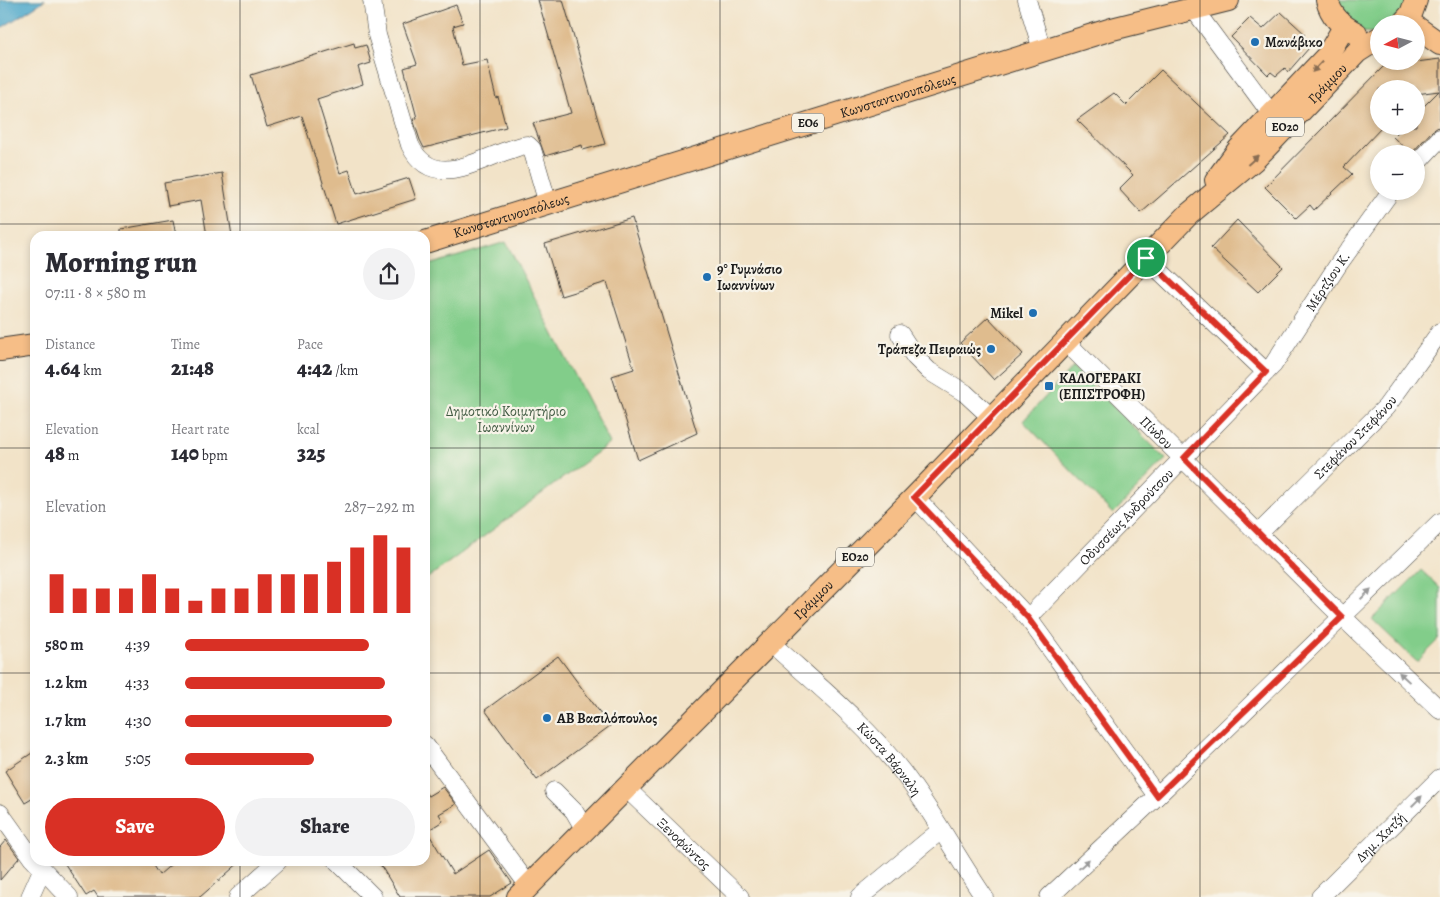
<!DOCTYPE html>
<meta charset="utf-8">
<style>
body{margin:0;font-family:Alegreya,serif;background:#f2f2f3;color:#2b2b33;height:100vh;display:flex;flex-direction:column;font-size:19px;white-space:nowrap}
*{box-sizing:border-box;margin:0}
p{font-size:16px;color:#7c7c81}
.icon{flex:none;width:28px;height:28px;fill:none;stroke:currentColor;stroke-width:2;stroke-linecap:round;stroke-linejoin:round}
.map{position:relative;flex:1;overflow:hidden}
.drawer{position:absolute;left:30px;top:231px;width:400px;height:635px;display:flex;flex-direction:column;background:#fff;border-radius:15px;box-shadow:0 2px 8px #0003}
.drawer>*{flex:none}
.needle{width:32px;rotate:263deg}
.buttons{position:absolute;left:1370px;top:15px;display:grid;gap:10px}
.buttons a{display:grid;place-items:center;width:55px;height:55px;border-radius:50%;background:#fff;box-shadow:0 2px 8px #0003;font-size:25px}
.pin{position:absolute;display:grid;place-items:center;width:42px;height:42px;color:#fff;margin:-21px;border:2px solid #fff;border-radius:50%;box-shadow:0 1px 5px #0007}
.round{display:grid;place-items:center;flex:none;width:52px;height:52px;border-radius:26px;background:#f2f2f3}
.headline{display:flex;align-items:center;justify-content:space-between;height:85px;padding:0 15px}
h1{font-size:28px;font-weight:800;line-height:38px}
.stats{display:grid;grid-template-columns:repeat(3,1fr);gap:8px;height:85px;padding:5px 15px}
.stats div{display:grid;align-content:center}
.stats b{font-size:21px;font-weight:800}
.stats small{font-size:14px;font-weight:400}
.stats p{font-size:14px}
.chart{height:140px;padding:10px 15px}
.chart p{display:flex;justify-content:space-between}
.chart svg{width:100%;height:90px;margin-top:5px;stroke:#d93025;stroke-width:6}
.action{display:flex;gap:10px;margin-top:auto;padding:10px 15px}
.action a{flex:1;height:58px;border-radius:30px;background:#d93025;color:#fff;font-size:20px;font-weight:800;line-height:58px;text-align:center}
.action a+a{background:#f2f2f3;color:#2b2b33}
ul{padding:0 15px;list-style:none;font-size:16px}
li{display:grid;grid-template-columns:80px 60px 1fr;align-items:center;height:38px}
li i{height:12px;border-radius:6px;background:#d93025}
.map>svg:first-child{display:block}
.green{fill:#82cd8a;stroke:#4f7453}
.water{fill:#4da8cb;stroke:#346274}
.building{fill:#dfbc8e}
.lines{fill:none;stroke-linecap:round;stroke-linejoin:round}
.minor-casing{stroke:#3c3a36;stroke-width:19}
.major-casing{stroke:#3c3a36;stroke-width:24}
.minor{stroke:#fff;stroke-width:18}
.major{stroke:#f6be87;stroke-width:22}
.oneway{fill:#896d52}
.oneway2{fill:#999}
.route-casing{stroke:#fff;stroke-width:10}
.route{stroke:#d93025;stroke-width:6}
.grid{fill:none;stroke:#1c1c1c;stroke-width:1;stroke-opacity:0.55}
.poi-dot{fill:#1f6fb2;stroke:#f7f3e8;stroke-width:2}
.labels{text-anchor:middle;stroke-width:4.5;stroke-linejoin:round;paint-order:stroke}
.shield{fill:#f7f3e8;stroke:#5e5c59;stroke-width:1}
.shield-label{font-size:12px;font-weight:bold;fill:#1c1c1c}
.poi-label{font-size:14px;font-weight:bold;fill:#1c1c1c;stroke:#f7f3e8;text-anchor:start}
.street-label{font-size:14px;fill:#1c1c1c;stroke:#f7f3e8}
.park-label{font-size:14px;fill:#405a42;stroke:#f7f3e8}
</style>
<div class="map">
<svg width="1440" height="897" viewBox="0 0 1440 897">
<rect width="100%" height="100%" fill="#f7f3e8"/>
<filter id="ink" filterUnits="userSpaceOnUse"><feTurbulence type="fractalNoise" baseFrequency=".02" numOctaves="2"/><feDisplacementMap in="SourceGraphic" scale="10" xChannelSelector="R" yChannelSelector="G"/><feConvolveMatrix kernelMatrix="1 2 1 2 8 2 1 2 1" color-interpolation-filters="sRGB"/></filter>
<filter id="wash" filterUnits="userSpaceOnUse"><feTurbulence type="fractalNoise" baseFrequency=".0096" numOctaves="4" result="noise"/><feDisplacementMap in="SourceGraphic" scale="20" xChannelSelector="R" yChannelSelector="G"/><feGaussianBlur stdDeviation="1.12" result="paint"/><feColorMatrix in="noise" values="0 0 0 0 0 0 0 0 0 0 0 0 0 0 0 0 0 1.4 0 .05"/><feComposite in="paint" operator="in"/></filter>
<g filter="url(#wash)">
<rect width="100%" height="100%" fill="#f2e3c8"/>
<g class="green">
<path d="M1329 0H1415L1400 24H1379V33L1358 32Z"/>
<path d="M506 242 610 443 425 580V266Z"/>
<path d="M1073 367 1166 459 1113 514 1023 421Z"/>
<path d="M1421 570 1440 588V639L1417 662 1372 619Z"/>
</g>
<path class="water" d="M0 0H45L0 29Z"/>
<g id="blocks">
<g class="building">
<path d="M538 0H563L605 144 583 150 582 145 545 156 533 123 571 113Z"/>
<path d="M456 5 463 23 453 26 462 65 487 60 496 98 498 97 506 127 424 148 420 140 413 119 417 118 404 68 417 64 403 24Z"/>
<path d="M1281 12 1305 34 1300 39 1309 48 1288 72 1285 68 1276 76 1271 72 1268 75 1231 37 1250 18 1263 29Z"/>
<path d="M354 43 355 48 366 45 371 63 358 67 363 84 317 99 340 173 349 170 357 194 409 178 416 199 336 224 302 116 267 127 251 75Z"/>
<path d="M1440 59V126L1432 131 1411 154 1393 137 1404 126H1416V114L1439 91 1416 94V89H1379V126H1383L1344 167 1352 174 1314 210 1310 205 1296 218 1265 187 1384 66Z"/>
<path d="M1161 70 1230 135 1141 213 1119 189 1133 175 1077 120 1114 93 1126 105Z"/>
<path d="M222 173 232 236H207L201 200 168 206 164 183Z"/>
<path d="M632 218 697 433 638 460 612 376 634 369 607 282 561 296 545 244Z"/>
<path d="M173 220 176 236H121V229Z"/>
<path d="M1237 220 1283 267 1258 292 1211 248Z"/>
<path d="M988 317 1023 354 994 380 960 343Z"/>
<path d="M558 656 610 726 537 780 485 710Z"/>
<path d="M35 751V797L25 803 5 771Z"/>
<path d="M443 787 456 804 439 814 443 821 427 831 453 874 489 850 512 883 490 897H400L378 861H425V792L428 796Z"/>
<path d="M6 840 19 858 0 880V847Z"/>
<path d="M63 861H150L159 875 175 861H241L200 897H98L94 891 86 896Z"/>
</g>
</g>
</g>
<g filter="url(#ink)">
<use href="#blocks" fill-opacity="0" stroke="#3c3a36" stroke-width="1"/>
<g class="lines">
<defs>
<g id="minor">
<path d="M372 0 377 35 410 145C431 189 472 163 506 151 513 149 521 145 528 145L532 149 548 204"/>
<path d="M1027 0 1042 50"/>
<path d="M1193 8 1272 115"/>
<path d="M1416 164 1440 138"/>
<path d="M1146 258 1266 372"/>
<path d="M900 334 915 357 929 371 965 393 992 418"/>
<path id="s1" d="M1066 342 1330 605 1440 710"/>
<path d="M915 497 1028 618 1157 796"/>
<path id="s2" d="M1259 533 1386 407 1440 332"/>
<path id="s3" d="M1028 618 1273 365 1338 265 1391 191"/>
<path id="s4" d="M771 643C816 684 866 724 903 773 933 812 956 856 984 897"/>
<path d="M425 745 529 886"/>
<path id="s5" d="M627 789 740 897"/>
<path d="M554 791 574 811 585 830"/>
<path d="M0 813 32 858 69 897"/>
<path d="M337 861 373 897"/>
<path d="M30 897 42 870"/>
<path d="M238 897 278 861"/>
<path d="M860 897 941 830"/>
<path d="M1049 897 1157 796 1440 522"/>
<path id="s6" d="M1320 897 1440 778"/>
</g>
<g id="major">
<path d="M1327 0C1331 16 1341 26 1356 33"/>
<path d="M1402 24 1411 14 1416 0"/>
<path d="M1416 27 1440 44"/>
<path d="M1216 180 1239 149 1327 56 1344 27"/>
<path id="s7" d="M425 242 1112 29 1228 0"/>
<path d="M0 350 35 345"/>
<path id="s8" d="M518 897 915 497 1189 214 1254 160 1357 52 1379 38"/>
</g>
</defs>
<use href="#minor" class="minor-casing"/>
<use href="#major" class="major-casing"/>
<use href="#minor" class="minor"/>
<use href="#major" class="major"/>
</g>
<defs><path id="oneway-solid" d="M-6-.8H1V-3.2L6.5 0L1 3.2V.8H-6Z" transform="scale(1.25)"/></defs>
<g class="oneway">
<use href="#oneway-solid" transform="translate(1317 67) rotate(133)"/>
<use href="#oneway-solid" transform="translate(1253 160) rotate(-42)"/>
</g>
<g class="oneway2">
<use href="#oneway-solid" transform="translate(1366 594) rotate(-44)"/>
<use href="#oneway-solid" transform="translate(1404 677) rotate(-137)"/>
<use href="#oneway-solid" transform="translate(1417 801) rotate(-45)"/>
<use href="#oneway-solid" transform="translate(1084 864) rotate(-43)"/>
</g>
</g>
<g class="lines" filter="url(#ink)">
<defs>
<path id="route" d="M1146 258 1266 372 1184 458 1342 617 1157 796 1028 618 914 497Z"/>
</defs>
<use href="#route" class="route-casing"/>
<use href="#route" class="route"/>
</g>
<path class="grid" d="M240 0V236M480 0V897M720 0V897M960 0V897M1200 0V897M0 224H1440M0 448H35M425 448H1440M0 673H35M425 673H1440M240 861V897"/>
<g class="poi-dot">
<circle cx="1255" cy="42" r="5"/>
<circle cx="707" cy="277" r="5"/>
<circle cx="1033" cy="313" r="5"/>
<circle cx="991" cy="349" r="5"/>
<rect x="1044" y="381" width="10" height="10" rx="2.5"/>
<circle cx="547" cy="718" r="5"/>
</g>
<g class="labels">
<g class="shield">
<rect x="792" y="113.5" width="32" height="19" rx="4"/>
<rect x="1266" y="117.5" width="38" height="19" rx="4"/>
<rect x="836" y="547.5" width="38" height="19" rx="4"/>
</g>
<g class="shield-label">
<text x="808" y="127">ΕΟ6</text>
<text x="1285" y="131">ΕΟ20</text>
<text x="855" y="561">ΕΟ20</text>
</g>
<g class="poi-label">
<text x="1265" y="47">Μανάβικο</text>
<text x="717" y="274">9° Γυμνάσιο<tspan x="717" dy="16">Ιωαννίνων</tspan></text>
<text x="1023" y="318" text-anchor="end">Mikel</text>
<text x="981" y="354" text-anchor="end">Τράπεζα Πειραιώς</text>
<text x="1059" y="383">ΚΑΛΟΓΕΡΑΚΙ<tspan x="1059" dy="16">(ΕΠΙΣΤΡΟΦΗ)</tspan></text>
<text x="557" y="723">ΑΒ Βασιλόπουλος</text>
</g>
<g class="street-label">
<text dy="5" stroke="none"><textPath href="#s8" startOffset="1148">Γράμμου</textPath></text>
<text dy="5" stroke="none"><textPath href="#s7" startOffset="495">Κωνσταντινουπόλεως</textPath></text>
<text dy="5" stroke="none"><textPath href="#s7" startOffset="90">Κωνσταντινουπόλεως</textPath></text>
<text dy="5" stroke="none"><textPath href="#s3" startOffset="452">Μέρτζιου Κ.</textPath></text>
<text dy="5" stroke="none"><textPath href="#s1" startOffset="128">Πίνδου</textPath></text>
<text dy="5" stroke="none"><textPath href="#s2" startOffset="136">Στεφάνου Στεφάνου</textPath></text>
<text dy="5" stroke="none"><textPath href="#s3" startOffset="141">Οδυσσέως Ανδρούτσου</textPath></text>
<text dy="5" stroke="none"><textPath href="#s8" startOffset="419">Γράμμου</textPath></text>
<text dy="5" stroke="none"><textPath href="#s4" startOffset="166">Κώστα Βάρναλη</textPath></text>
<text dy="5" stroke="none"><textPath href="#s6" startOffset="85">Δημ. Χατζή</textPath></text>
<text dy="5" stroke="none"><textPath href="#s5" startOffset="79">Ξενοφώντος</textPath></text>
</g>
<g class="park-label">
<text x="506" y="416">Δημοτικό Κοιμητήριο<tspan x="506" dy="16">Ιωαννίνων</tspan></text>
</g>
</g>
</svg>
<div class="buttons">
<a><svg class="needle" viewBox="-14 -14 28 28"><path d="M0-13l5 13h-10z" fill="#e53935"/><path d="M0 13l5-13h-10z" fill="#7c7c81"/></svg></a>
<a>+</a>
<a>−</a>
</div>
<div class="pin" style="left:1146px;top:258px;background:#1e9e55"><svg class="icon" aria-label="arrive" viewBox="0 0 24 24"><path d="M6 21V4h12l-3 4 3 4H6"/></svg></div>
<section class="drawer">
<div class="headline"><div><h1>Morning run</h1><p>07:11 · 8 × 580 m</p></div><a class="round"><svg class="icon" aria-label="share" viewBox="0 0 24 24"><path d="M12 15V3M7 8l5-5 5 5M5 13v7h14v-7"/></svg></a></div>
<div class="stats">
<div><p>Distance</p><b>4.64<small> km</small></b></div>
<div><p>Time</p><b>21:48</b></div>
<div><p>Pace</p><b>4:42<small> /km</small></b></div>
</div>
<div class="stats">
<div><p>Elevation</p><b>48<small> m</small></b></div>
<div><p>Heart rate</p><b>140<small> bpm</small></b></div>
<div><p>kcal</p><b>325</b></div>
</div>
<div class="chart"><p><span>Elevation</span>287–292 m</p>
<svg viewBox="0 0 160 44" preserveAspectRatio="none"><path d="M5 44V25M15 44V32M25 44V32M35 44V32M45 44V25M55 44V32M65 44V38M75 44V32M85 44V32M95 44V25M105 44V25M115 44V25M125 44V19M135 44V12M145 44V6M155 44V12"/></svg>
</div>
<ul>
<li><b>580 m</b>4:39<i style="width:80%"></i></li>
<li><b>1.2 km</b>4:33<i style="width:87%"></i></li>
<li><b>1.7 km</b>4:30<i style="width:90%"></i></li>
<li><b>2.3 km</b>5:05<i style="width:56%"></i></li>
</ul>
<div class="action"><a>Save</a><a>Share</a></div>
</section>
</div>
